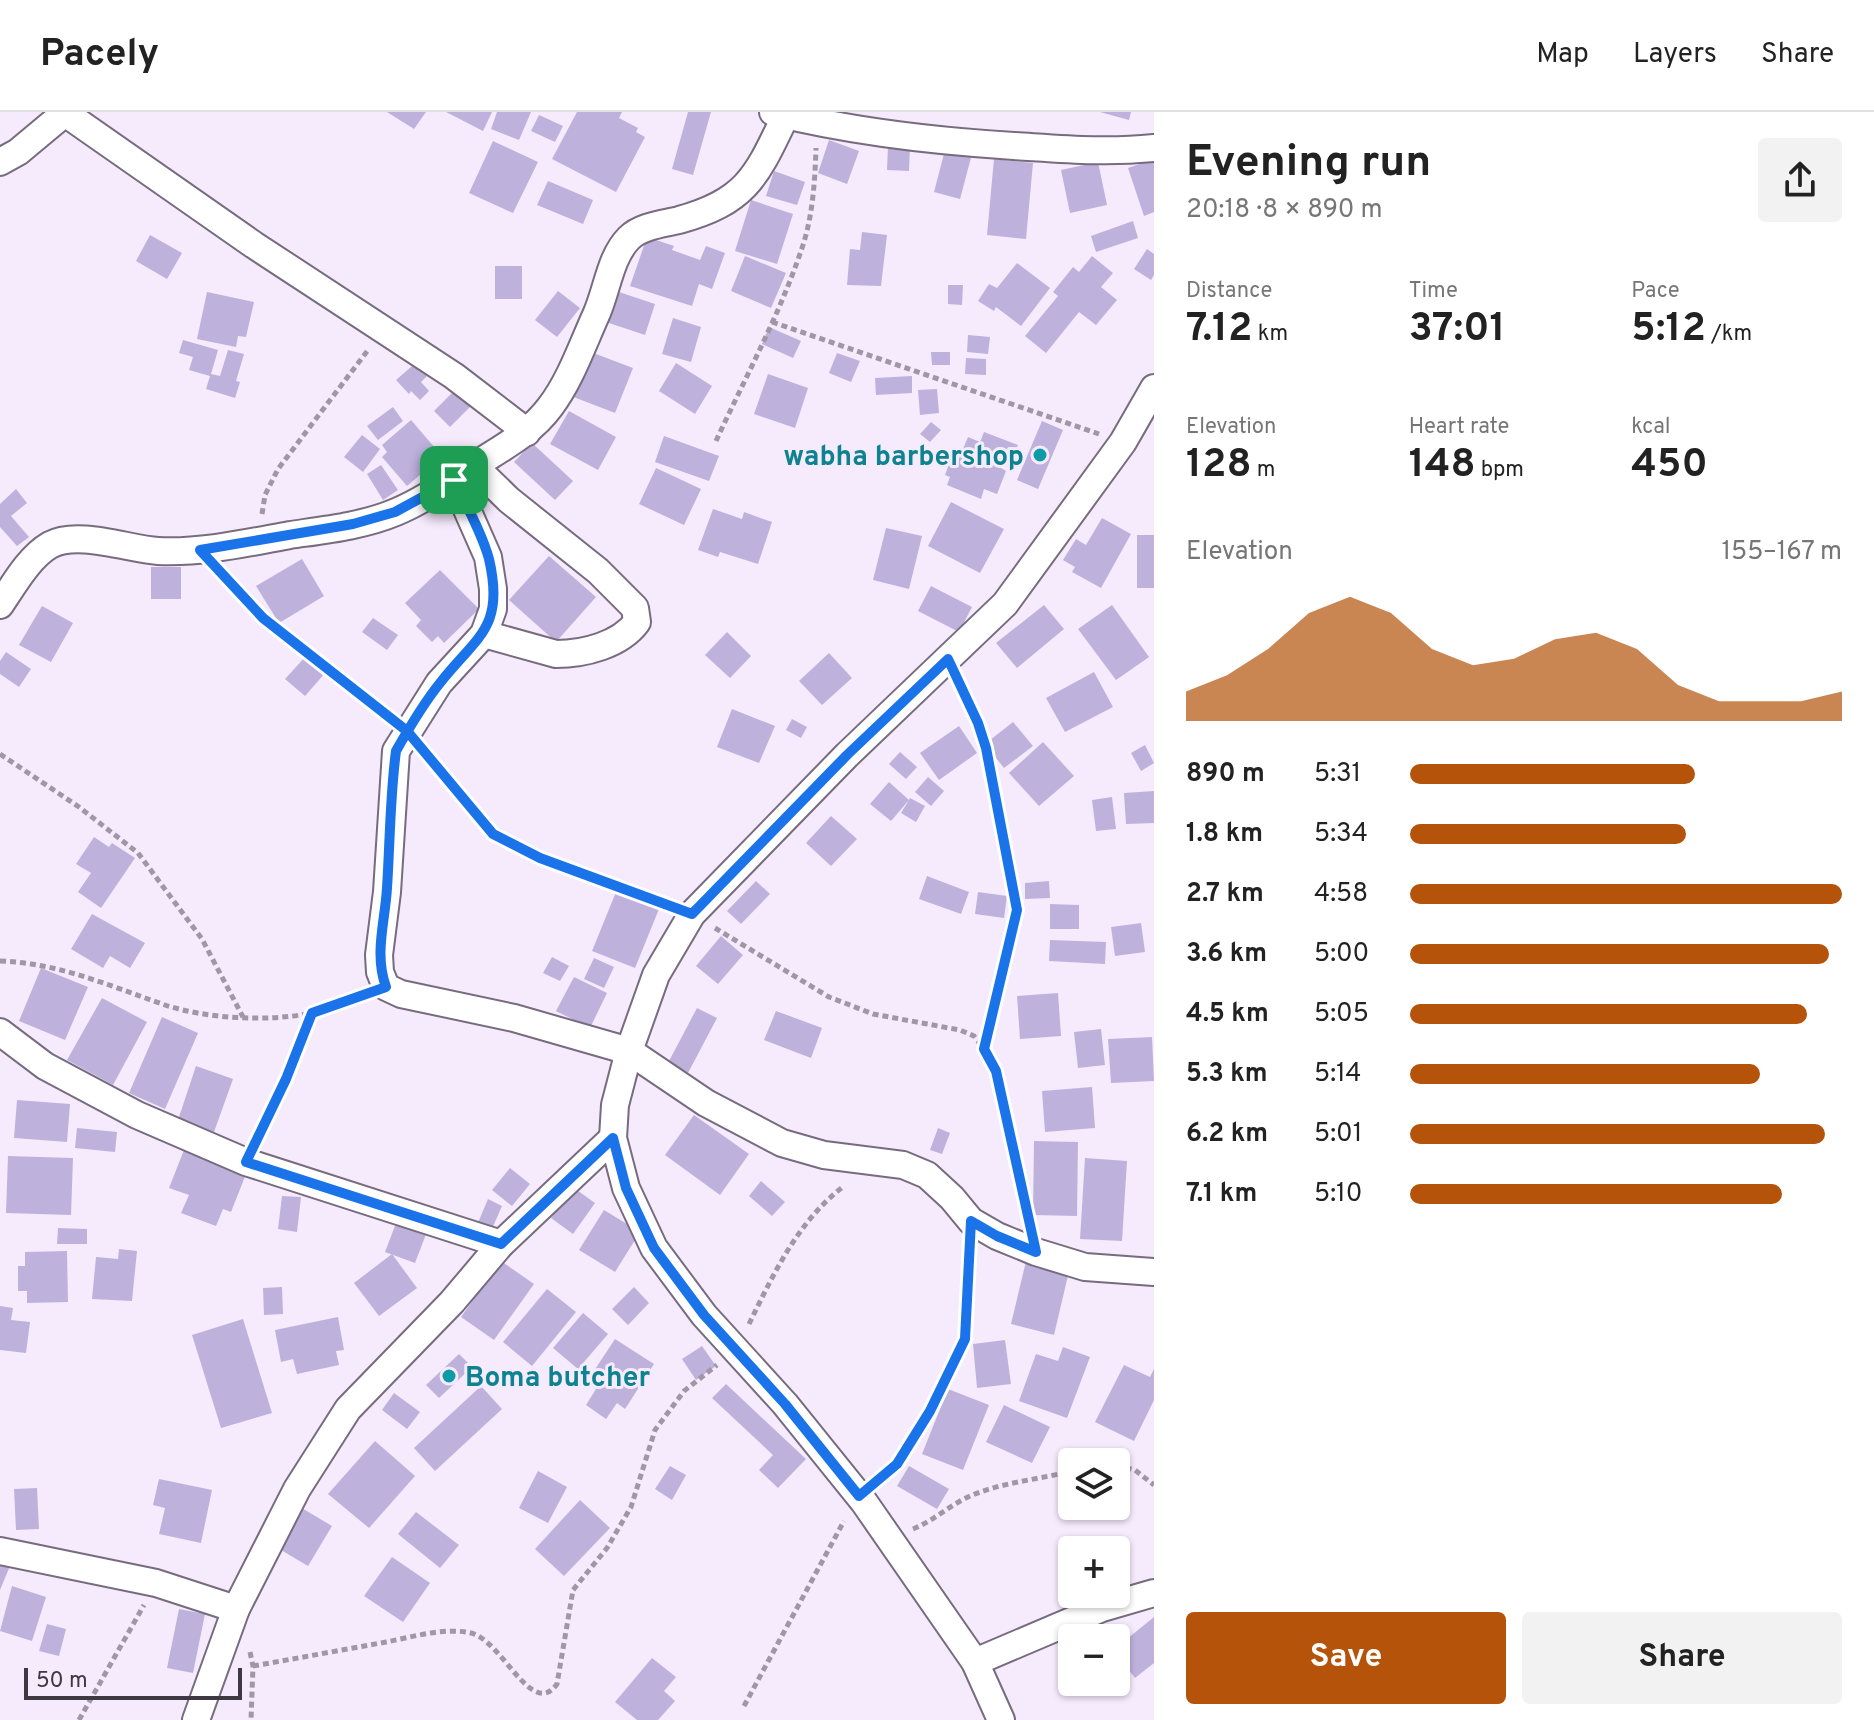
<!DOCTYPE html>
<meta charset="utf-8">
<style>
body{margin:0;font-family:Overpass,sans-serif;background:#f2f2f2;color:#222;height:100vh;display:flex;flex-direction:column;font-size:30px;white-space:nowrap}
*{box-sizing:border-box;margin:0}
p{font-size:26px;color:#767676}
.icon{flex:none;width:44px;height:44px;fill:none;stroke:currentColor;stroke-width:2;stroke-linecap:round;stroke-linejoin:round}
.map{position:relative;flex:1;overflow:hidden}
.drawer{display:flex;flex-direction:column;background:#fff;width:720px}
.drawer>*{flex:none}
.controls{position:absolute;left:1058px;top:1336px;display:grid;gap:16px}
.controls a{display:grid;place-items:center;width:72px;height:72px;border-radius:8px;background:#fff;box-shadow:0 2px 6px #0004;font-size:40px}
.scale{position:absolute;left:24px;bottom:20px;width:218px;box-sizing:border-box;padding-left:8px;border:4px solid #3d3841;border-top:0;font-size:22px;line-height:28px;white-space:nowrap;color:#3d3841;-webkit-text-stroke:6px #f6eafd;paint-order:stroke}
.pin{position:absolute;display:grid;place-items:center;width:68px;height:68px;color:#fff;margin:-34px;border-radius:16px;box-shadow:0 4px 12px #0006}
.round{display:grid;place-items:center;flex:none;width:84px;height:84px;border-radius:8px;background:#f2f2f2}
.headline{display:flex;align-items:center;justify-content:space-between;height:136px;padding:0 32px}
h1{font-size:44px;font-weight:700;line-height:60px}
.stats{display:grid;grid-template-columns:repeat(3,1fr);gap:12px;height:136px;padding:8px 32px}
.stats div{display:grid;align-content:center}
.stats b{font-size:40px;font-weight:700}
.stats small{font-size:22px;font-weight:400}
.stats p{font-size:22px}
.chart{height:224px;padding:16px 32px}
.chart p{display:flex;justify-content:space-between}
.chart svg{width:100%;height:144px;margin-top:8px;fill:#b45309;opacity:.7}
.cta{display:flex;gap:16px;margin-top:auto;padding:16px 32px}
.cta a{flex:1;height:92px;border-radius:8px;background:#b45309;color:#fff;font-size:32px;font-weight:700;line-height:92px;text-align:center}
.cta a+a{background:#f2f2f2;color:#222}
ul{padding:0 32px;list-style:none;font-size:26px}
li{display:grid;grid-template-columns:128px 96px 1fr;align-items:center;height:60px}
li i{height:20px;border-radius:10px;background:#b45309}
header{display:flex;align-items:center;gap:48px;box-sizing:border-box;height:112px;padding:0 40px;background:#fff;border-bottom:2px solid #e0e0e0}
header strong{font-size:38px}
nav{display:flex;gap:44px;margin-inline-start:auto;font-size:28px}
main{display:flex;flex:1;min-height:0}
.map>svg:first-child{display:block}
.building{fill:#beb2dd}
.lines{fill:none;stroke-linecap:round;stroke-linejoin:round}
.street-casing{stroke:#776b7f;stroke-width:30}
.path{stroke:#a097a6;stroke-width:5;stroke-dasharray:6 4;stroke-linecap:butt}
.street{stroke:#fff;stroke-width:26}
.route-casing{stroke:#fff;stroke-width:16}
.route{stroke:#1a73e8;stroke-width:10}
.culture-dot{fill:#0f9aa8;stroke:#f6eafd;stroke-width:3}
.labels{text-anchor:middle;stroke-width:6;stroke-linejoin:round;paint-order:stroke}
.culture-label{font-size:28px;font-weight:bold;fill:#0d838f;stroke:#f6eafd;text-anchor:end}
</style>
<header>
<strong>Pacely</strong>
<nav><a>Map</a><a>Layers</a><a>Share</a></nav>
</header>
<main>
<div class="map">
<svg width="1154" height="1608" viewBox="0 0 1154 1608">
<rect width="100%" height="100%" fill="#f6eafd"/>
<g class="building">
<path d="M387 0H426L414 17Z"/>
<path d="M446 0H492L483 19Z"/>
<path d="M497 0H531L519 28 491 17Z"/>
<path d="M577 0H622L619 6 638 16 636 20 645 25 616 80 552 47Z"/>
<path d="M688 0H711L693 63 672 57Z"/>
<path d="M1100 0H1131L1129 8Z"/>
<path d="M539 3 563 14 555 30 531 19Z"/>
<path d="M829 28 859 39 847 72 818 61Z"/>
<path d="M493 29 538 50 513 101 469 81Z"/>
<path d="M888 33 910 34 909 59 887 58Z"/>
<path d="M946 34 972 42 960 87 934 80Z"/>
<path d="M994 47 1033 51 1026 127 987 123Z"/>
<path d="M1154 47V100L1144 104 1128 56Z"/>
<path d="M1098 50 1107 93 1070 101 1061 58Z"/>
<path d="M774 59 805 70 797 93 766 84Z"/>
<path d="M548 69 593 88 583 112 537 93Z"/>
<path d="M751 88 793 102 777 152 735 139Z"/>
<path d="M1133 109 1138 126 1096 140 1091 124Z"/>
<path d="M862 120 887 123 881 174 847 173 850 137 860 138Z"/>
<path d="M150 123 182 141 167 167 136 149Z"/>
<path d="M647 125 674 134 672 138 700 148 706 134 725 141 712 177 699 172 692 194 630 174Z"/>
<path d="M1147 137 1154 142V163L1151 168 1134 157Z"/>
<path d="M745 144 786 161 771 196 731 179Z"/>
<path d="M1092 144 1113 161 1101 175 1117 188 1096 213 1079 200 1046 241 1025 224 1058 184 1053 180 1073 155 1079 160Z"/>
<path d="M1017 151 1050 176 1021 214 996 195 994 199 978 189 989 172 997 176Z"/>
<rect x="495" y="154" width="27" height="33"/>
<path d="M948 173H963L962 193 948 192Z"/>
<path d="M613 178 655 192 645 223 603 209Z"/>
<path d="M558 179 580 196 557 225 535 208Z"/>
<path d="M207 180 254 190 246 225 238 224 236 235 197 227Z"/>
<path d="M673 206 701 215 691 250 662 242Z"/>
<path d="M769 215 801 229 793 246 762 232Z"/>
<path d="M968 223 990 225 988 242 967 240Z"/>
<path d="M183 228 218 238 211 262 220 264 228 238 244 242 236 269 240 270 235 286 206 277 210 264 189 258 193 245 179 241Z"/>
<path d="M588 239 633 256 615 301 571 284Z"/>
<path d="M931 240H950V253H932Z"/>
<path d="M837 241 860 249 851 270 829 261Z"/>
<path d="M966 246 986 247V263L965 262Z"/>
<path d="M419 248 430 261 421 270 429 279 420 288 411 279 409 282 396 268Z"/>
<path d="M676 251 712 274 695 302 659 279Z"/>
<path d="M768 262 808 276 795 316 754 302Z"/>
<path d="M912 264V281L876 283 875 266Z"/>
<path d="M937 277 939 301 920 303 918 278Z"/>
<path d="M455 278 472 293 450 315 434 299Z"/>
<path d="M393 295 403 309 378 328 367 314Z"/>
<path d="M569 299 616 325 598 358 550 332Z"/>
<path d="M411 308 442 344 407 374 382 345 387 340 382 333Z"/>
<path d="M1042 309 1063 318 1038 377 1017 368Z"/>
<path d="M931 310 941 318 930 330 920 322Z"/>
<path d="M984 320 1018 333 1009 353 1003 351 1001 356 1006 359 997 382 984 377 981 387 947 373 950 365 945 363 951 346 958 349 968 325 980 330Z"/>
<path d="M362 323 380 337 363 360 344 345Z"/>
<path d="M664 324 719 344 709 369 655 350Z"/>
<path d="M532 331 573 369 555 388 514 350Z"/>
<path d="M381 353 398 378 383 388 367 362Z"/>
<path d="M656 356 701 377 684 413 639 392Z"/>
<path d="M16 377 27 391 11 404 29 425 17 434 0 415V392Z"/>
<path d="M951 390 1004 417 980 461 928 434Z"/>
<path d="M713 397 742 407 744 400 772 410 758 452 720 440 718 445 698 438Z"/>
<path d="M1102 406 1131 422 1101 476 1072 460 1075 455 1063 448 1076 427 1086 433Z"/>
<path d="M886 416 922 424 909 477 873 468Z"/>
<rect x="1137" y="423" width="17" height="53"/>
<path d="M549 444 596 485 556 530 509 488Z"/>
<path d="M302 447 324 484 279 511 256 474Z"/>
<rect x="151" y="455" width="30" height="32"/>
<path d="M440 458 479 497 444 531 438 524 432 530 416 514 421 508 405 491Z"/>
<path d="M931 474 972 495 959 520 918 499Z"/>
<path d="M1044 493 1064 517 1017 556 996 531Z"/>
<path d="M1112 493 1149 545 1116 568 1078 517Z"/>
<path d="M42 494 73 511 51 550 19 533Z"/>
<path d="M373 506 398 523 387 538 362 520Z"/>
<path d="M727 520 751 544 730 566 705 543Z"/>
<path d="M6 540 31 557 19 575 0 562V549Z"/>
<path d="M829 541 852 566 822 593 799 569Z"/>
<path d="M307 543 326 560 305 584 285 567Z"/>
<path d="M1094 560 1113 595 1065 620 1046 586Z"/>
<path d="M732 597 775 614 759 651 717 635Z"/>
<path d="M792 607 807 615 801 626 786 618Z"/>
<path d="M1013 610 1033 634 1004 656 985 632Z"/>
<path d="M959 614 977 641 939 668 920 641Z"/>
<path d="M1043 630 1074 664 1039 694 1009 661Z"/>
<path d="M1145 633 1154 651 1141 659 1131 641Z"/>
<path d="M900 640 917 655 906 667 889 652Z"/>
<path d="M928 665 944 679 931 694 915 680Z"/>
<path d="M889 670 909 688 910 686 925 694 916 710 901 701 909 688 891 709 870 692Z"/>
<path d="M1154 679V711L1126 712 1124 681Z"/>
<path d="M1112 685 1116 717 1096 719 1092 688Z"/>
<path d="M831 704 857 727 831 754 806 731Z"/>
<path d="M94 725 109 735 112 731 135 746 101 796 78 780 91 761 76 752Z"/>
<path d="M927 764 969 780 961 802 919 787Z"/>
<path d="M756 769 770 782 741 812 727 799Z"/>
<path d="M1049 769 1050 786 1025 787V771Z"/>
<path d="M616 780 659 797 635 856 592 839Z"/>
<path d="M978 780 1007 784 1004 806 975 802Z"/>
<path d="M1050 792 1079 793V817H1050Z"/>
<path d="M92 802 145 831 130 856 110 844 103 856 71 837Z"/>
<path d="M1141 811 1145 840 1115 844 1111 815Z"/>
<path d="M721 824 743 843 718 872 696 854Z"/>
<path d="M1050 828 1106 830 1105 852 1049 849Z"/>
<path d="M552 845 569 854 560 869 543 861Z"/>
<path d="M594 846 614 855 604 876 584 867Z"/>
<path d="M41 856 88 875 65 928 19 909Z"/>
<path d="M574 865 607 881 590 916 556 899Z"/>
<path d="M1058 881 1061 924 1020 927 1017 884Z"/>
<path d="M102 886 147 910 113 973 67 948Z"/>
<path d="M697 896 717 906 688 961 668 951Z"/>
<path d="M776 899 822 916 811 946 764 928Z"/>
<path d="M162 905 198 921 165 997 129 981Z"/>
<path d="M1101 917 1105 953 1078 956 1074 920Z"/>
<path d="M1152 925 1154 969 1111 971 1108 927Z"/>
<path d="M196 954 233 967 214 1020 178 1008Z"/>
<path d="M1092 975 1095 1016 1045 1020 1042 979Z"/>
<path d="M17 988 70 992 67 1030 14 1026Z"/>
<path d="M694 1003 749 1042 720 1083 665 1043Z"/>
<path d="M77 1016 117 1020 115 1040 75 1036Z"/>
<path d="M938 1016 950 1021 942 1042 930 1038Z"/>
<path d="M1034 1029 1078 1030 1077 1104 1033 1103Z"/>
<path d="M184 1038 246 1062 231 1100 223 1097 216 1114 181 1101 189 1083 169 1076Z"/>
<path d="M8 1044 73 1046 71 1103 6 1101Z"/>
<path d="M1085 1046 1127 1049 1122 1129 1080 1127Z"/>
<path d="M510 1056 530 1072 512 1094 492 1078Z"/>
<path d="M761 1069 785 1090 772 1104 749 1084Z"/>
<path d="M574 1076 595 1091 573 1122 551 1106Z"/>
<path d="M282 1084 301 1085 297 1120 278 1117Z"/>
<path d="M488 1087 502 1094 491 1119 477 1113Z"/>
<path d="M604 1098 640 1120 615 1160 579 1138Z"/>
<path d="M398 1106 428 1117 415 1151 385 1140Z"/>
<path d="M58 1116 87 1117V1132H57Z"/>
<path d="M119 1137 137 1139 132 1189 92 1187 96 1145 118 1147Z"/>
<path d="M67 1139 68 1190 27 1191V1179H18V1154H25V1140Z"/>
<path d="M392 1142 417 1176 379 1204 354 1171Z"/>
<path d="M1027 1145 1070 1155 1054 1223 1011 1212Z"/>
<path d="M501 1149 534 1172 494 1228 461 1205Z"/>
<path d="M282 1175 283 1202 264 1203 263 1176Z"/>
<path d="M634 1175 649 1191 628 1213 612 1197Z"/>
<path d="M547 1177 576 1200 532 1254 503 1230Z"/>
<path d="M0 1194 13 1196 11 1208 30 1210 26 1241 0 1238Z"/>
<path d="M583 1201 608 1222 578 1257 553 1236Z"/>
<path d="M338 1205 344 1238 336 1239 339 1253 297 1262 293 1247 281 1250 275 1218Z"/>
<path d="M243 1207 272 1301 221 1316 192 1223Z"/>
<path d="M615 1227 654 1252 625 1297 617 1291 606 1307 586 1293 596 1277 586 1271Z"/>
<path d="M1005 1228 1011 1272 977 1276 973 1232Z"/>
<path d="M702 1234 716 1254 696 1268 682 1247Z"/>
<path d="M1063 1235 1090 1245 1067 1306 1019 1289 1036 1242 1058 1249Z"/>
<path d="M459 1242 472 1255 439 1286 426 1273Z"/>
<path d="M1124 1253 1150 1265 1154 1257V1288L1134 1329 1095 1310Z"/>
<path d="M726 1272 806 1347 778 1376 759 1358 773 1343 712 1286Z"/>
<path d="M481 1274 502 1297 435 1359 414 1336Z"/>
<path d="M948 1277 989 1293 963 1358 922 1342Z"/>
<path d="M394 1281 420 1300 407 1317 382 1298Z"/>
<path d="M1004 1293 1050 1315 1032 1351 986 1330Z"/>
<path d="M375 1329 415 1364 369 1416 328 1382Z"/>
<path d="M670 1354 686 1363 672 1388 655 1377Z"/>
<path d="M909 1354 949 1377 937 1397 897 1374Z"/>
<path d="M538 1359 567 1375 548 1411 519 1396Z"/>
<path d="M159 1367 212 1378 201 1431 159 1422 165 1396 153 1393Z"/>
<path d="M37 1376 39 1417 16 1418 14 1377Z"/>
<path d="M580 1388 610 1416 564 1464 535 1437Z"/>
<path d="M300 1395 332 1414 308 1454 276 1435Z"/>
<path d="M416 1400 459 1433 440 1456 398 1422Z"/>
<path d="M392 1445 430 1471 403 1510 364 1484Z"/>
<path d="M0 1450 10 1454 0 1478Z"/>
<path d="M12 1474 46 1485 32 1529 0 1519Z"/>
<path d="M179 1497 205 1502 193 1561 167 1556Z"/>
<path d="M1154 1505V1551L1135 1566 1116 1542V1536Z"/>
<path d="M47 1512 66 1517 59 1544 39 1539Z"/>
<path d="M652 1546 676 1565 664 1579 675 1589 658 1608H637L615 1590Z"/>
</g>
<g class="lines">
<defs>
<g id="street">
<path d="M773 0C852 20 933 29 1014 34 1063 37 1105 41 1154 36"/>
<path d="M65 1 254 133 454 264 527 320"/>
<path d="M0 50 18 40 66 0"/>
<path d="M474 354 509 388 598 459 635 496 637 510C620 533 584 542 556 542L484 522"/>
<path d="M454 368 488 445 493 477V497L484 522 439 571 396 639 387 780 379 843 380 860 386 875 401 882 514 906 629 939 706 991 782 1031 824 1043 903 1053 927 1063 952 1086 971 1109 997 1124 1036 1140 1085 1155 1154 1160"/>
<path d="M0 493C13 474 29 445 50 433 78 418 128 437 158 439 202 441 246 431 290 423 324 418 363 414 396 400 423 389 449 370 474 354 501 336 530 322 550 295 570 269 582 234 596 203 607 179 610 145 629 126 641 114 663 112 679 108 748 89 757 63 786 3"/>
<path d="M0 920 45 954 137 1003 246 1050 501 1132"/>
<path d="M0 1439 156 1471 236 1497"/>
<path d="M975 1550 1102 1496 1154 1481"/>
<path d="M196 1608 236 1497 297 1377 348 1297 452 1190 501 1132 613 1026"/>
<path d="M1001 1608 975 1550 864 1390 785 1292 704 1203 654 1136 626 1076 613 1026 615 993 629 939 656 863 692 802 847 643 1005 492 1123 330 1154 276"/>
</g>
</defs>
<use href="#street" class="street-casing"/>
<g class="path">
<path d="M772 210 1099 322"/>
<path d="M716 329C746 264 781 200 803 133 813 102 815 67 816 36"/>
<path d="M262 402 265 383 278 357 368 238"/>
<path d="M221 461 263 506 390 605"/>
<path d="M959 570 978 611 986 636 1017 798 985 935"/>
<path d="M425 640 493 722 540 746 667 793"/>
<path d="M0 642 79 695 138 741 202 827 243 905"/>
<path d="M715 816 829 885 873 902 960 918 974 924 984 937 996 959 1029 1108"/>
<path d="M0 849C59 851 110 874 165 893 208 907 268 910 312 901 329 898 347 889 364 883"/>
<path d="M256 1028 286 967 312 901"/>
<path d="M749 1212C774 1161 798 1109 844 1074"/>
<path d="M1116 1353 1135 1358 1154 1373"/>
<path d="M878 1368 897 1352 930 1299 965 1227 970 1137"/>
<path d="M913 1417C933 1409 949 1394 968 1385 1001 1370 1037 1368 1072 1359"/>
<path d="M250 1540 253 1554 251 1608"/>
<path d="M253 1554C298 1546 342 1538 386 1530 412 1525 445 1515 471 1521 502 1528 532 1608 557 1572L573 1478 607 1436 631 1395 655 1318 684 1279 717 1253"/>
<path d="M744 1594 844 1409"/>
<path d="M79 1608 144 1493"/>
</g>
<use href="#street" class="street"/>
</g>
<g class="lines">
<defs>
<path id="route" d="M454 368C466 393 482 421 489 447 505 516 477 524 440 571 423 592 409 616 396 639 390 684 390 730 387 776 385 810 374 842 386 875L312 901 286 967 246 1050 501 1132 613 1026 626 1076 654 1136 704 1203 785 1292 859 1384 897 1352 930 1299 965 1227 971 1109 997 1124 1036 1140 996 959 984 937 1017 798 986 636 978 611 948 547 847 643 692 802 540 746 493 722 407 619 263 506 200 438 353 412 395 400 454 368"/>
</defs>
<use href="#route" class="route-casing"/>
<use href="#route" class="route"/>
</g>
<g class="culture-dot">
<circle cx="1040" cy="343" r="8"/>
<circle cx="449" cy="1264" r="8"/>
</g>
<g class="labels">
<g class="culture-label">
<text x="1024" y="353">wabha barbershop</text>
<text x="465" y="1274" text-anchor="start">Boma butcher</text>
</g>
</g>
</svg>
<div class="controls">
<a><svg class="icon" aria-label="layers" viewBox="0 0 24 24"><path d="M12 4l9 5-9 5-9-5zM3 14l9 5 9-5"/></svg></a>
<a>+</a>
<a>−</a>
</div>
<div class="scale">50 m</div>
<div class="pin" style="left:454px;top:368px;background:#1e9e55"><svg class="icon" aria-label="arrive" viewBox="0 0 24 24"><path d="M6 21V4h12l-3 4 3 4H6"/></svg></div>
</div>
<section class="drawer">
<div class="headline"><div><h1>Evening run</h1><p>20:18 · 8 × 890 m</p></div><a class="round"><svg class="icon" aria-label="share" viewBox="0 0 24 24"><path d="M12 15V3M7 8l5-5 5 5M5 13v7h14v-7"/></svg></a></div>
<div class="stats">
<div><p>Distance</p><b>7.12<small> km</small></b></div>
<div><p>Time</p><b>37:01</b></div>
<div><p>Pace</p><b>5:12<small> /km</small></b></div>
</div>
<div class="stats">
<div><p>Elevation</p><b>128<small> m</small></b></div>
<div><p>Heart rate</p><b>148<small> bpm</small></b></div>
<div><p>kcal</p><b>450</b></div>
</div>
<div class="chart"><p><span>Elevation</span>155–167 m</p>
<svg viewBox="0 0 160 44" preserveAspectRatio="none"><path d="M0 44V35L10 30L20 22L30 11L40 6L50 11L60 22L70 27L80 25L90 19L100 17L110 22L120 33L130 38L140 38L150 38L160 35V44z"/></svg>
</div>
<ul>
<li><b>890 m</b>5:31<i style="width:66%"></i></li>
<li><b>1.8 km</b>5:34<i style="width:64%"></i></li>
<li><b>2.7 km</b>4:58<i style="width:100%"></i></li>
<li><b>3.6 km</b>5:00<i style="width:97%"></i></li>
<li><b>4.5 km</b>5:05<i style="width:92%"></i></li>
<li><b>5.3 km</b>5:14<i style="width:81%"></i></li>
<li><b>6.2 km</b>5:01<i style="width:96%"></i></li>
<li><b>7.1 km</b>5:10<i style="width:86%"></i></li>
</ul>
<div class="cta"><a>Save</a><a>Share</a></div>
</section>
</main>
